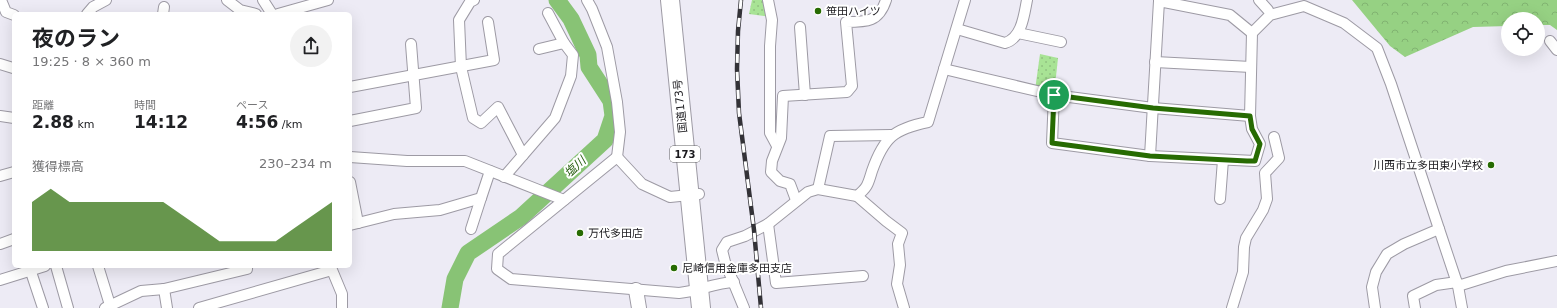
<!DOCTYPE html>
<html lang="ja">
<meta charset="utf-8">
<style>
body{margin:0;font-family:"DejaVu Sans","Noto Sans JP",sans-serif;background:#f2f2f2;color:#202124;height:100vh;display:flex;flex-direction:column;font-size:15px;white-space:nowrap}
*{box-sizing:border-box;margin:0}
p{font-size:13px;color:#757577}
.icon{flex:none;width:22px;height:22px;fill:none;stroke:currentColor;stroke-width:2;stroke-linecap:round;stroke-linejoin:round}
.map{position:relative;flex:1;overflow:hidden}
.sheet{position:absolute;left:12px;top:12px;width:340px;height:256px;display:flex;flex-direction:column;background:#fff;border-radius:6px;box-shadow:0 4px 16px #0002}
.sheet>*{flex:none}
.controls{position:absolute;left:1501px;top:12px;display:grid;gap:8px}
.controls a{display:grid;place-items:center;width:44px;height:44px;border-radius:50%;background:#fff;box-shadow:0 4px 16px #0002;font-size:20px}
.pin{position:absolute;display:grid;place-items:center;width:34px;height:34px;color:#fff;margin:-17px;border:2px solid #fff;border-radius:50%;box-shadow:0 1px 4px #0007}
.round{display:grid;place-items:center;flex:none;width:42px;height:42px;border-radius:21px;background:#f2f2f2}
.summary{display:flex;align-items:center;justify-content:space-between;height:68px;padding:0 20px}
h1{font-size:22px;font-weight:700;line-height:30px}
.metrics{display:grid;grid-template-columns:repeat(3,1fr);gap:6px;height:68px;padding:4px 20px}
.metrics div{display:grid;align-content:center}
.metrics b{font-size:17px;font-weight:700}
.metrics small{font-size:11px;font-weight:400}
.metrics p{font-size:11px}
.chart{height:112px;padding:8px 20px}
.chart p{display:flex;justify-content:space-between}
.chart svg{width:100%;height:72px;margin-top:4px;fill:#276b02;opacity:.7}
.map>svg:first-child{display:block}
.green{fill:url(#green-dots)}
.forest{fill:url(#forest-crowns)}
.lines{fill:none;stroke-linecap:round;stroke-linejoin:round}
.river{stroke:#88c375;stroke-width:17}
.street-casing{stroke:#9d9aa4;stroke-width:12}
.secondary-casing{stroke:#9d9aa4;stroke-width:16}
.highway-casing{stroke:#9d9aa4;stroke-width:20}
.street{stroke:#fff;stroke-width:10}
.secondary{stroke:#fff;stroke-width:14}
.highway{stroke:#fff;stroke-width:18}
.rail-casing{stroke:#333237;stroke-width:4.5}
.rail{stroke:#fff;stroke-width:3;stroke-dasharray:9;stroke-linecap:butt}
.route-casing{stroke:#fff;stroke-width:8}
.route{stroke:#276b02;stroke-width:5}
.poi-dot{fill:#276b02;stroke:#fff;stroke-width:1.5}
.labels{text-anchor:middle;stroke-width:4;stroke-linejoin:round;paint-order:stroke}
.shield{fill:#fff;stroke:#5f5e61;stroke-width:1}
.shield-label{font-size:10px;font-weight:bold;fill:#1a191d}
.poi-label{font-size:11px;fill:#1a191d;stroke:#fff;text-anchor:start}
.street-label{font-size:11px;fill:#1a191d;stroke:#fff}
.water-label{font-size:12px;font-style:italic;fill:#265d0f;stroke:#fff}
</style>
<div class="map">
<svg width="1557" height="308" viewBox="0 0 1557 308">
<defs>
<pattern id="green-dots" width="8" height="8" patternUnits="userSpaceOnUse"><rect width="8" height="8" fill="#a8e395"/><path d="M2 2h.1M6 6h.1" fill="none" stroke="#90c280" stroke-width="1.8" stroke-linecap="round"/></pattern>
<pattern id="forest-crowns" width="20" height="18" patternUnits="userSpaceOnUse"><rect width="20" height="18" fill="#96d183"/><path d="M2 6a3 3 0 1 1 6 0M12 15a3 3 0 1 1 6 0" fill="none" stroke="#81b371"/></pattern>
</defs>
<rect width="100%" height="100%" fill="#edebf5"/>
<g class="green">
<path d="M752 0H769L772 17 749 14Z"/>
<path d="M1040 54 1058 58 1054 95 1035 90Z"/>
</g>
<path class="forest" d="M1352 0H1557V30L1550 25H1538V19H1508V26L1473 27 1405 57 1390 46Z"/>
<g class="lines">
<path class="river" d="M450 308 455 279 468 253 521 217 605 140 613 116 611 101 589 67 588 55 571 19 557 0"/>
<defs>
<g id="street">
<path d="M1 0 6 12 14 15"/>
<path d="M227 0 240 10 256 14"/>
<path d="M263 0 272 14"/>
<path d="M474 0 470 2 459 20 461 67 473 118 481 123 498 107 523 155"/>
<path d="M587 0 592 9 607 47 617 102 620 132 617 157"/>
<path d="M768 0 772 20 770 46V133L777 146"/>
<path d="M1259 0 1268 10"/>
<path d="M548 13 564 43"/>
<path d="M87 14 93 7 106 0"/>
<path d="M163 14 164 7"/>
<path d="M278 14 328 0"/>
<path d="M800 27 805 95"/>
<path d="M957 29 1005 43C1022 38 1024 15 1027 0"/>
<path d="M1018 33 1061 42"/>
<path d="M1550 41 1557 50"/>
<path d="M1155 62 1251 67"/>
<path d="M0 64 13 68"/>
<path d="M944 69 1054 95 1153 108 1250 116 1252 33 1270 15 1304 6 1344 23 1377 48 1391 84 1439 229 1404 244 1387 254 1376 272 1372 287 1375 308"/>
<path d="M350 87 494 60 488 22"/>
<path d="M1054 95 1052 143 1150 156 1255 161 1260 144 1252 129 1250 116"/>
<path d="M0 116 14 118"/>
<path d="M350 121 416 108 411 44"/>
<path d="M1150 156 1159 1 1230 15 1252 33"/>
<path d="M350 157 407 161H465L564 200"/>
<path d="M0 176 14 172"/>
<path d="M504 177 555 118 571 76 573 55 564 43 539 49"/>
<path d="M350 182 358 223"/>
<path d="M818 189 830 136 891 135"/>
<path d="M699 194 670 197 642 184 617 157 498 254 497 269 511 279 679 293C698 291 715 283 734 282"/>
<path d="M857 196 886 221 902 233 898 244 900 265 897 284 904 308"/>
<path d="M1220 199 1223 160"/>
<path d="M796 200 790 184 780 181 771 172 772 161 781 138 783 96 847 92 852 86 846 22C867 22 879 22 886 0"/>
<path d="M768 224 776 283 863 276"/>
<path d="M350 225 394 214 440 210 481 198 490 171"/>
<path d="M471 229 481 198"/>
<path d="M1439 229 1458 286 1506 271 1557 261"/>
<path d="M0 244 14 239"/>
<path d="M29 266 43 308"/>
<path d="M56 266 68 308"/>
<path d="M98 266 110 305"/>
<path d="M0 280 45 266"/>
<path d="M1458 286 1462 308"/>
<path d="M164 289 167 308"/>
<path d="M105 308 141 291 164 289 247 269V266"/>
<path d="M199 308 332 270 342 294V308"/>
<path d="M744 308 725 262 722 250 727 242 745 236 768 224 808 192 818 189 857 196C868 187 868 184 872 171 884 137 894 129 928 122L965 0"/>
<path d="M1232 308 1243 272 1244 247 1246 238 1263 210 1267 199 1265 173 1279 158 1274 137"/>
<path d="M1415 308 1413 296 1436 285 1457 282"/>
</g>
<path id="secondary" d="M636 290 639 308"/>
<path id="highway" d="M670 0 701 308"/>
</defs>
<use href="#street" class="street-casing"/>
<use href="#secondary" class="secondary-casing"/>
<use href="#highway" class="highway-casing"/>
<use href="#street" class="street"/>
<use href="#secondary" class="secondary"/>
<use href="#highway" class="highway"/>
<defs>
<path id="rail" d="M741 0 738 31 737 69 739 113 754 230 761 308"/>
</defs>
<use href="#rail" class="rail-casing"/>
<use href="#rail" class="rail"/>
</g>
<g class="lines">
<defs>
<path id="route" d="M1054 95 1153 108 1250 116 1252 129 1260 144 1255 161H1247L1150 156 1052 143Z"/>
</defs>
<use href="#route" class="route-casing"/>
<use href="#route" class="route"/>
</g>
<g class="poi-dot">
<circle cx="818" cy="11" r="4"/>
<circle cx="1491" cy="165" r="4"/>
<circle cx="580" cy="233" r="4"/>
<circle cx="674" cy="268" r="4"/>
</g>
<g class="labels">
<rect class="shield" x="670" y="146" width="30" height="16" rx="3"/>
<g class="shield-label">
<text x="685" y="158">173</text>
</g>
<g class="poi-label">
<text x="826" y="15">笹田ハイツ</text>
<text x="1483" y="169" text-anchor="end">川西市立多田東小学校</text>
<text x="588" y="237">万代多田店</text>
<text x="682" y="272">尼崎信用金庫多田支店</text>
</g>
<g class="street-label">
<text transform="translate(680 106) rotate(-96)" y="4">国道173号</text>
</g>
<g class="water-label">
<text transform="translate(575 167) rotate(-43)" y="4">塩川</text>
</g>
</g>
</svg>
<div class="controls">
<a><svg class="icon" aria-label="locate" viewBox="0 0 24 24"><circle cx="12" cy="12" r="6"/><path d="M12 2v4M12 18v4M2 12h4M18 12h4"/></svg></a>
</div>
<div class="pin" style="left:1054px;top:95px;background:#1e9e55"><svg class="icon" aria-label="arrive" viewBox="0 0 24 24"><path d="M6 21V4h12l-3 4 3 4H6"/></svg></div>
<section class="sheet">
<div class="summary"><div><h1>夜のラン</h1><p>19:25 · 8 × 360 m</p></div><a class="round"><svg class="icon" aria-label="share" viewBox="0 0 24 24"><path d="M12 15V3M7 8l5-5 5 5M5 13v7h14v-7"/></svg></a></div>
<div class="metrics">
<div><p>距離</p><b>2.88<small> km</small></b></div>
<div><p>時間</p><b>14:12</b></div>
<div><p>ペース</p><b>4:56<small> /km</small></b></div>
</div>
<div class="chart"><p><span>獲得標高</span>230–234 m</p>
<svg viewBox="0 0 160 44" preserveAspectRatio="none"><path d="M0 44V14L10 6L20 14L30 14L40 14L50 14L60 14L70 14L80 22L90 30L100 38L110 38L120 38L130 38L140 30L150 22L160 14V44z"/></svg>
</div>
</section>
</div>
